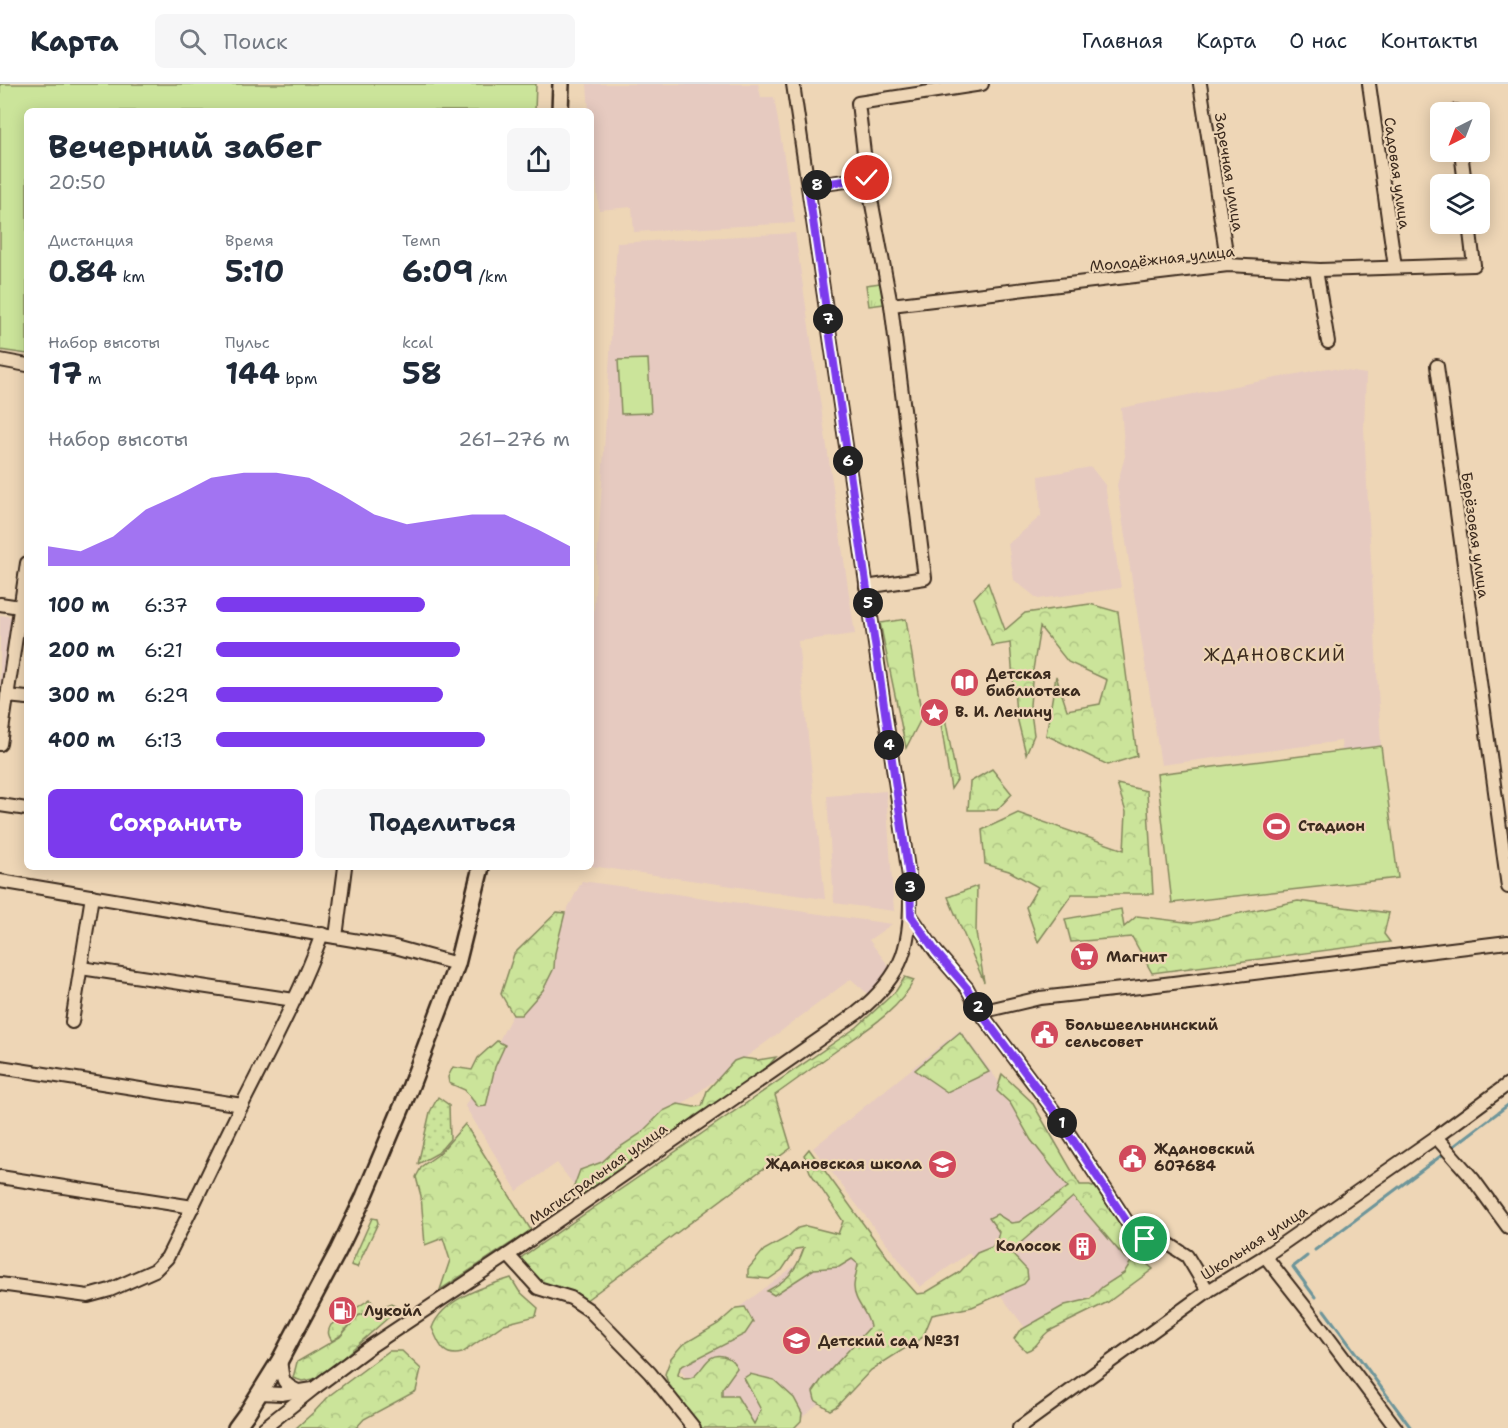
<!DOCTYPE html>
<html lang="ru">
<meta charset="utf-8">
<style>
body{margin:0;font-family:"Shantell Sans",sans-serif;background:#f6f6f7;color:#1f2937;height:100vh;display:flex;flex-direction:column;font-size:22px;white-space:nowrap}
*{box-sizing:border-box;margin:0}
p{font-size:20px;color:#747a83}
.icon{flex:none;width:33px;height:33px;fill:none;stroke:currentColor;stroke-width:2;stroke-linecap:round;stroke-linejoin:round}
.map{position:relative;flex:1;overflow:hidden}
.drawer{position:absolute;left:24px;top:24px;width:570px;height:762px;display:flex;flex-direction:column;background:#fff;border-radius:9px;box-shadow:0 3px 15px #0003}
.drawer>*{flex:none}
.needle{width:39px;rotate:222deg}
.buttons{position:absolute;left:1430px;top:18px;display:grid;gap:12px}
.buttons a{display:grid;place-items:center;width:60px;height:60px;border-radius:9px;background:#fff;box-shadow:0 3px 15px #0003;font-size:30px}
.pin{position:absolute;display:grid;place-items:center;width:51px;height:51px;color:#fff;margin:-26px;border:3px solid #fff;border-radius:50%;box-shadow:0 2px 6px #0007}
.km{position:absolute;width:30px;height:30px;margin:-15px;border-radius:50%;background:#222;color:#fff;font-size:16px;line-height:30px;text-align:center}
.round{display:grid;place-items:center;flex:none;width:63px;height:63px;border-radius:9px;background:#f6f6f7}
.overview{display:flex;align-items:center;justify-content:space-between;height:102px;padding:0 24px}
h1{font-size:33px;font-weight:700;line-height:45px}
.stats{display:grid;grid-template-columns:repeat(3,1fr);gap:9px;height:102px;padding:6px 24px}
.stats div{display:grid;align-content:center}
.stats b{font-size:30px;font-weight:700}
.stats small{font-size:16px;font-weight:400}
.stats p{font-size:16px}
.chart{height:168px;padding:12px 24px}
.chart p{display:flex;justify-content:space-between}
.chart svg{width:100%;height:108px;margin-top:6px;fill:#7c3aed;opacity:.7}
.cta{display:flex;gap:12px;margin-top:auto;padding:12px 24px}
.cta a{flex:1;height:69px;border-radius:9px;background:#7c3aed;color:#fff;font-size:24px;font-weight:700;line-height:69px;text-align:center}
.cta a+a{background:#f6f6f7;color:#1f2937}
ul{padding:0 24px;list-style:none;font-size:20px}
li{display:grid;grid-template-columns:96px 72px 1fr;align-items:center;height:45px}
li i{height:15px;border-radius:8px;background:#7c3aed}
header{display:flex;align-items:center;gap:36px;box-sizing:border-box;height:84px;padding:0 30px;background:#fff;border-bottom:2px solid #e0e1e3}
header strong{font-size:28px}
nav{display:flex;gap:33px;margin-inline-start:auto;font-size:21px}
.search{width:420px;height:54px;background:#f6f6f7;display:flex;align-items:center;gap:15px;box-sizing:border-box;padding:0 21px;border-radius:9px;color:#747a83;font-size:22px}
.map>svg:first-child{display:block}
.built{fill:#e6cac0}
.grass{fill:url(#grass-dots);stroke:#83875c;stroke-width:1.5}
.forest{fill:url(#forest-crowns);stroke:#83875c;stroke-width:1.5}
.park{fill:url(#park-tufts);stroke:#83875c;stroke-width:1.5}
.garden{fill:#cbe49a;stroke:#83875c;stroke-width:1.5}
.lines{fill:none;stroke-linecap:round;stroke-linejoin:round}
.stream{stroke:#6d959a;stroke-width:3}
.minor-casing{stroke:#3b2a1e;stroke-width:16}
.major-casing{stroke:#3b2a1e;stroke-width:20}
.minor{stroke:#eed6b6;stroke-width:12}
.major{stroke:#eed6b6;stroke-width:15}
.route-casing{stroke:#fff;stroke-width:12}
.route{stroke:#7c3aed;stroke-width:8}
.labels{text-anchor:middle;stroke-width:4.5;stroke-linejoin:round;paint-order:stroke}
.street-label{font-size:15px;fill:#3b2a1e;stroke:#eed6b6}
.poi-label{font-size:15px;font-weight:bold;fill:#3b2a1e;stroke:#eed6b6;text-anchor:start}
.quarter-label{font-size:18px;letter-spacing:1.5px;fill:#3b2a1e;stroke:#eed6b6}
</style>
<header>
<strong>Карта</strong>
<div class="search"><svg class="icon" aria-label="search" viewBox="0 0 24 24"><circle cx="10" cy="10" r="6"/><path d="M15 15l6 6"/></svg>Поиск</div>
<nav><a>Главная</a><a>Карта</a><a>О нас</a><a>Контакты</a></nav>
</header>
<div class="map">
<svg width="1508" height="1344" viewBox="0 0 1508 1344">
<defs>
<pattern id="grass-dots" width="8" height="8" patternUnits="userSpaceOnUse" patternTransform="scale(1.5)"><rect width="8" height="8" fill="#cbe49a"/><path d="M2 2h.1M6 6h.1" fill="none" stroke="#afc484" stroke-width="1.8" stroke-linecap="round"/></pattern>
<pattern id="forest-crowns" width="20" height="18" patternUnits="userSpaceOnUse" patternTransform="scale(1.5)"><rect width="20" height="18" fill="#cbe49a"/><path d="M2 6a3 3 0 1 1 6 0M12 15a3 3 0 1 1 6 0" fill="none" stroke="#afc484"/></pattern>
<pattern id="park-tufts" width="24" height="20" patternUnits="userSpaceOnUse" patternTransform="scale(1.5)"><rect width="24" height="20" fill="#cbe49a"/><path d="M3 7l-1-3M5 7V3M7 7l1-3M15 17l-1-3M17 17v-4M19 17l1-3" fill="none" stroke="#afc484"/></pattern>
</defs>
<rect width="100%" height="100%" fill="#eed6b6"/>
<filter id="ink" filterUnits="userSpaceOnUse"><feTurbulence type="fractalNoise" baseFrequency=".0167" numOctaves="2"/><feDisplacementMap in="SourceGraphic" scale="12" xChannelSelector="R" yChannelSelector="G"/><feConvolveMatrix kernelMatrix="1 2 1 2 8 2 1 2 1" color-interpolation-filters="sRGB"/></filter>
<g filter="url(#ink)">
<g class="built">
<path d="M587 0H758L761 13H774L795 139 634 148 632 123 599 126 591 46V27H589Z"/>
<path d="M795 149 855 550 798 557 825 815 591 782V572L617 159Z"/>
<path d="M1328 284 1366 290 1364 344 1381 662 1342 667 1341 657 1161 681 1117 401 1125 372 1121 324Z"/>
<path d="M1091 383 1105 401 1121 504 1038 515 1014 496 1008 460 1041 432 1039 392Z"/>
<path d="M0 531 14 533 0 628Z"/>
<path d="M886 707 894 827 834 819 827 712Z"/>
<path d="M582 797 892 840 869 856 891 885 868 910 851 895 574 1101 557 1079 517 1107 465 1022Z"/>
<path d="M960 946 1072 1096 1137 1179 1032 1253 969 1169 920 1203 813 1064Z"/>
<path d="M848 1142 922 1240 787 1344H724L671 1274Z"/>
</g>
<g class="grass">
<path d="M438 1013 449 1021 450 1055 438 1069 418 1080 430 1028Z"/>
<path d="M372 1134 377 1135 378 1139 357 1183 351 1181Z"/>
<path d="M370 1215 376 1225 358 1232 340 1252 332 1257C328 1251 327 1248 331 1241Z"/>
</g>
<g class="forest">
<path d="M988 499 1005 546 1025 529 1090 520 1118 528 1137 672 1108 681 1046 651 1056 592 1067 626 1100 620 1107 596 1068 578 1040 543 1033 586 1030 621 1034 651 1026 670 1016 629 1010 559 992 562 974 514Z"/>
<path d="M906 535 922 633 906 664 880 539Z"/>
<path d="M939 627 945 634 957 696 951 705Z"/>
<path d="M992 685 1012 710 997 726H968L970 698Z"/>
<path d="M1117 700 1147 707 1153 810H1072L1038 858 1026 823 1038 803 1009 787 985 780 982 746 1018 729 1124 766 1126 728Z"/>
<path d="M977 802 976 848 984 898 948 813Z"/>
<path d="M1298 817 1389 829 1384 850 1390 858 1152 889 1132 853 1071 858 1065 835 1121 825 1124 843 1137 832 1193 839Z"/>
<path d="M557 828 565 829 555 869 554 884 543 906 521 931H513L501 910 514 870Z"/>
<path d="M905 893 914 896C900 925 869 944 843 962 820 978 798 995 775 1011L791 1064 585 1217 541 1202 520 1180 522 1173 857 943 896 907Z"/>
<path d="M960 948 989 988 947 1008 915 986Z"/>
<path d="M497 957 505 961 495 983 486 1022 478 1023 465 1006 449 999 448 993 453 983 472 986 478 974Z"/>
<path d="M776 973 757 995 581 1114 573 1105 580 1086 602 1078 614 1067 640 1050 663 1027 678 1020 694 1023 702 1022 707 1007 734 977 742 974 758 976Z"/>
<path d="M1002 990 1032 1018 1080 1101C1082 1101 1088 1101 1090 1101 1110 1107 1130 1152 1139 1171L1134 1175 1140 1174 1153 1185 1108 1218 1049 1247C1038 1255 1039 1263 1026 1267L1014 1255 1019 1247 1065 1221 1090 1215 1102 1203 1124 1189 1132 1176 1125 1174 1073 1113 1010 1168 1027 1186 1028 1195 1024 1200 972 1223 932 1231 923 1253 871 1286 837 1322 830 1326 815 1316 813 1308 822 1295 870 1243C868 1228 854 1218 854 1203 854 1196 857 1187 858 1180L852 1175 839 1183 814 1185 774 1211 767 1207C788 1196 796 1187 804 1164L796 1165 782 1186 769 1195 748 1193V1185L764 1166 786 1154 798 1144 806 1142 838 1150 843 1137 810 1088 804 1071 809 1065 901 1192 917 1210 925 1209 960 1188 977 1169 992 1163 997 1156 999 1148 989 1134 997 1130 1011 1139 1019 1138 1068 1103 1031 1056 1010 1019 997 1007Z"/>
<path d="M465 1040 531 1146 440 1206 450 1176 443 1154 425 1161 421 1112 416 1093 422 1082 439 1070Z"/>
<path d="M511 1194 519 1207 538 1224 536 1232 504 1240 462 1269C442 1274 439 1259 432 1244 442 1215 485 1202 511 1194Z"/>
<path d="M392 1219 398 1225 320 1294 302 1297 293 1294 297 1278 340 1253 358 1232Z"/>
<path d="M745 1223 753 1238 745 1250 680 1283 678 1291 684 1295C686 1295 691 1294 693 1293 704 1286 707 1268 723 1272 731 1274 734 1278 737 1284L722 1305V1312H737L754 1340 761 1326 744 1294 750 1290 774 1296 794 1314 802 1329 801 1337 794 1344H699L673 1314 665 1290 671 1274 682 1261 718 1240 736 1224Z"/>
<path d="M389 1267H402L421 1285 416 1307 364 1335 356 1344H296L315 1327 330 1311Z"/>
</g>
<path class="park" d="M880 199 884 220 869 222 866 201Z"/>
<g class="garden">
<path d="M0 0H536L535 27H27V270L0 266Z"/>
<path d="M648 275 651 329 621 330 618 276Z"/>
<path d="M1381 662 1398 794 1172 819 1157 690Z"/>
</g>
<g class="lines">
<g class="stream">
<path d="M1454 1062 1508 1021"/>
<path d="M1315 1166 1442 1071"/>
<path d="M1307 1172 1293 1183 1315 1213"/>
<path d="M1324 1226 1411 1344"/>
</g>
<defs>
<g id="minor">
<path d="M1200 0 1228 181"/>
<path d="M1369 0 1395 183"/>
<path d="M1456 27V28"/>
<path d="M1461 68 1465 100"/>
<path d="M867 94 858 19 982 0"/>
<path d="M809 102 867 94 891 221 925 494 866 503"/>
<path d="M1316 186 1328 258"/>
<path d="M891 221 1228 181 1320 186 1474 181 1469 140"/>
<path d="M0 276 27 281"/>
<path d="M1437 282 1508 803"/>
<path d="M0 520 20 523"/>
<path d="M7 612 27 614"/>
<path d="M0 660 27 479"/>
<path d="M0 721 27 725"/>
<path d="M0 797 395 863 457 880"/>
<path d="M911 832 936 868 967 904 980 928 1054 1027 1129 1141 1145 1155 1167 1159 1187 1172 1208 1207"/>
<path d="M336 853 345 783"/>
<path d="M81 884 294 916"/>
<path d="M980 928 1040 914 1140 903 1508 858"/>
<path d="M72 938 92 812"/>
<path d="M0 983 242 1021"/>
<path d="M1436 1053 1473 1095 1508 1143"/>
<path d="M0 1093 193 1123"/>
<path d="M508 1171 538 1204 571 1214 589 1226 650 1289 694 1344"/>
<path d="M1265 1172 1309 1228 1396 1344"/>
<path d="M0 1200 88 1212 110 1206 155 1186 167 1174C193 1123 216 1072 242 1021 270 965 300 910 322 850"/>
<path d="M280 1276C283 1294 280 1299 298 1307"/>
<path d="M260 1309 281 1310 312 1305"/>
<path d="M264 1344 313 1305 371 1262 508 1171 857 929C906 889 911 861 910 799L793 0"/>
<path d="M1019 1344 1208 1207 1265 1172 1436 1053 1508 1000"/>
</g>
<g id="major">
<path d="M560 27 561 0"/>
<path d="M236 1344 247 1329 280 1276 338 1167 364 1113 410 1004 457 880 481 783"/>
</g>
</defs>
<use href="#minor" class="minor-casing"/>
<use href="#major" class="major-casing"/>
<use href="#minor" class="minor"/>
<use href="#major" class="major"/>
</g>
</g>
<g class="lines" filter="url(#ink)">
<defs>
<path id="route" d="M867 94 808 102 910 799 911 832 936 868 967 904 980 928 1054 1027 1129 1141 1145 1155"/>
</defs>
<use href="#route" class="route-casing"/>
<use href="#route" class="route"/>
</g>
<defs>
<symbol id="library-disc" viewBox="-11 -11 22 22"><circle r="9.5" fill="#d1495b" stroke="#eed6b6"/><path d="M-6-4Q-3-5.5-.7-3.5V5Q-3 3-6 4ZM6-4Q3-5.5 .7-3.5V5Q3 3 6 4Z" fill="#fff"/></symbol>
<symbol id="sight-disc" viewBox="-11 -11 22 22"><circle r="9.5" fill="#d1495b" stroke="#eed6b6"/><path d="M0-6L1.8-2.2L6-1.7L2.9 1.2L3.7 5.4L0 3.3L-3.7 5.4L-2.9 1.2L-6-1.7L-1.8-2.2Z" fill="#fff"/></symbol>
<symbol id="stadium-disc" viewBox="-11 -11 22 22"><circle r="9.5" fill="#d1495b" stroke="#eed6b6"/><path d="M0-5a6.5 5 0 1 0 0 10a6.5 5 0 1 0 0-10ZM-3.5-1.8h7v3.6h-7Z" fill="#fff"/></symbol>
<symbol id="supermarket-disc" viewBox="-11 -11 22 22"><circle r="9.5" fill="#d1495b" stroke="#eed6b6"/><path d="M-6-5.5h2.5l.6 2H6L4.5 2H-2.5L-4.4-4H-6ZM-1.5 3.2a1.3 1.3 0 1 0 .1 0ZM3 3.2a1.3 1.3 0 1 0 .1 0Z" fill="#fff"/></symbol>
<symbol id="civic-disc" viewBox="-11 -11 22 22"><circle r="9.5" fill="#d1495b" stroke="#eed6b6"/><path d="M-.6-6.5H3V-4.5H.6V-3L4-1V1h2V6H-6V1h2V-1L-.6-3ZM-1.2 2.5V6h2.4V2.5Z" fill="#fff"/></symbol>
<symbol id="school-disc" viewBox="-11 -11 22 22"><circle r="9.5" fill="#d1495b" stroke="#eed6b6"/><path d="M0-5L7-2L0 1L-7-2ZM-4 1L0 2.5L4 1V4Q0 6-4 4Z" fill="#fff"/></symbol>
<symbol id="building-disc" viewBox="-11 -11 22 22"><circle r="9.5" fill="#d1495b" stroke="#eed6b6"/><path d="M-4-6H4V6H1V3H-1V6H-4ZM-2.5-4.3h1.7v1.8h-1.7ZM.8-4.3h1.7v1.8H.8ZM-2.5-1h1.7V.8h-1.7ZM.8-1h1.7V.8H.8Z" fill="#fff"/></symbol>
<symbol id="fuel-disc" viewBox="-11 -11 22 22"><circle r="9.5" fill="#d1495b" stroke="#eed6b6"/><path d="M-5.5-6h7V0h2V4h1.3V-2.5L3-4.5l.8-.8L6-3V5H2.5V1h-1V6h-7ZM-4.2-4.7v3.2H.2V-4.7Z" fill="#fff"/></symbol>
</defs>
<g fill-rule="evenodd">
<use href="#library-disc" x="948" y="582" width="33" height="33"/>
<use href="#sight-disc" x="918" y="612" width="33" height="33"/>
<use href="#stadium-disc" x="1260" y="726" width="33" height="33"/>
<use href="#supermarket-disc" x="1068" y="856" width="33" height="33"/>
<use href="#civic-disc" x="1028" y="934" width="33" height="33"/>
<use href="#civic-disc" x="1116" y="1058" width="33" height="33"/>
<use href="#school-disc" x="926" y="1064" width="33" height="33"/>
<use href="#building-disc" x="1066" y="1146" width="33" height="33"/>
<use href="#fuel-disc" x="326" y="1210" width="33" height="33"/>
<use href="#school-disc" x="780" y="1240" width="33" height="33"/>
</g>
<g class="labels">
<g class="street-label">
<text transform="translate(1229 88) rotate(81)" y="5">Заречная улица</text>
<text transform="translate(1397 89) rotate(82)" y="5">Садовая улица</text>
<text transform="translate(1162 175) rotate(-6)" y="5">Молодёжная улица</text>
<text transform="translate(1475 451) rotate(82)" y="5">Берёзовая улица</text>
<text transform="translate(598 1090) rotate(-35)" y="5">Магистральная улица</text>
<text transform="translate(1254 1159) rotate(-33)" y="5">Школьная улица</text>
</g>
<g class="poi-label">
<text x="986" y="595">Детская<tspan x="986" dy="17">библиотека</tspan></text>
<text x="955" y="633">В. И. Ленину</text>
<text x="1298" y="747">Стадион</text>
<text x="1106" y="878">Магнит</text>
<text x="1065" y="946">Большеельнинский<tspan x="1065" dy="17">сельсовет</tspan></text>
<text x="1154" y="1070">Ждановский<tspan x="1154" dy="17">607684</tspan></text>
<text x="922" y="1085" text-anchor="end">Ждановская школа</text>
<text x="1061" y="1167" text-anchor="end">Колосок</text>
<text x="364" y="1232">Лукойл</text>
<text x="818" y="1262">Детский сад №31</text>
</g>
<g class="quarter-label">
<text x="1275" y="577">ЖДАНОВСКИЙ</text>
</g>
</g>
</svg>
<div class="buttons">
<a><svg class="needle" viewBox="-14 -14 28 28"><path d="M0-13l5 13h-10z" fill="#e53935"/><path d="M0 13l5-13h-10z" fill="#747a83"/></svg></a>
<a><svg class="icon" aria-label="layers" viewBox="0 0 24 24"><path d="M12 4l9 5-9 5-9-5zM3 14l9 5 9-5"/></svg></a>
</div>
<div class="pin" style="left:1145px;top:1155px;background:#1e9e55"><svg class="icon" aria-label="arrive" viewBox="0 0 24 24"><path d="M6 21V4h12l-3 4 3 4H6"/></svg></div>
<div class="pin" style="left:867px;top:94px;background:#d93025"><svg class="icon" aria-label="check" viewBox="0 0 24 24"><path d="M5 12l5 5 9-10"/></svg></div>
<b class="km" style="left:1062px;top:1039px">1</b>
<b class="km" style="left:978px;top:923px">2</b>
<b class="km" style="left:910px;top:803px">3</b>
<b class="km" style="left:889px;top:661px">4</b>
<b class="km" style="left:868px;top:519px">5</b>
<b class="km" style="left:848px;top:377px">6</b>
<b class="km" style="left:828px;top:235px">7</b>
<b class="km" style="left:817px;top:101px">8</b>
<section class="drawer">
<div class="overview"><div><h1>Вечерний забег</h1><p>20:50</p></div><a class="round"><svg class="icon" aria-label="share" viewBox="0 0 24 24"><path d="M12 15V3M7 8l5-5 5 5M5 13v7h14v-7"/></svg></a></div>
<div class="stats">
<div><p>Дистанция</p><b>0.84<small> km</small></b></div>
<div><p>Время</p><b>5:10</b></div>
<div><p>Темп</p><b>6:09<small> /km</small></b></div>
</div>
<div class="stats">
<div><p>Набор высоты</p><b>17<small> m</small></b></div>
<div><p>Пульс</p><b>144<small> bpm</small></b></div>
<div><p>kcal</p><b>58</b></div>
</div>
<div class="chart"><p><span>Набор высоты</span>261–276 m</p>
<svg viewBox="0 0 160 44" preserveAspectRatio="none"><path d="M0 44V36L10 38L20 32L30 21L40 15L50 8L60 6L70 6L80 8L90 15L100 23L110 27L120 25L130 23L140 23L150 29L160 36V44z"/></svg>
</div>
<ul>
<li><b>100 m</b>6:37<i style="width:59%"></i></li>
<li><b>200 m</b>6:21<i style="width:69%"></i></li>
<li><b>300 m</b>6:29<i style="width:64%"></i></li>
<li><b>400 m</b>6:13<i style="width:76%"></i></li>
</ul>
<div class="cta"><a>Сохранить</a><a>Поделиться</a></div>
</section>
</div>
